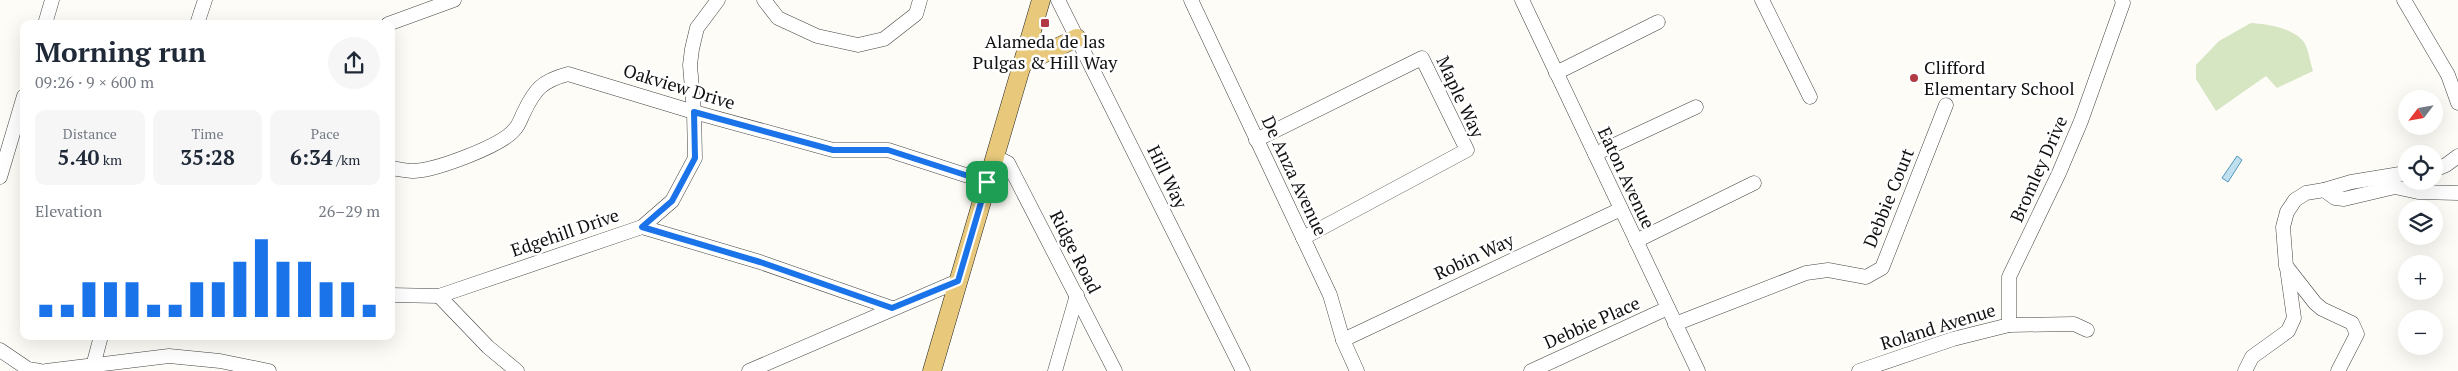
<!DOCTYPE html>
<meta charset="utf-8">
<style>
body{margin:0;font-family:"PT Serif",serif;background:#f6f6f7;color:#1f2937;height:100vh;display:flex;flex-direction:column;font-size:19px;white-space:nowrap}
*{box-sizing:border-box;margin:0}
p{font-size:16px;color:#747a83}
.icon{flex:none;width:28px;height:28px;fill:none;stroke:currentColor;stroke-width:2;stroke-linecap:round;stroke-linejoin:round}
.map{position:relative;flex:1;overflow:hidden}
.sheet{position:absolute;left:20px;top:20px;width:375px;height:320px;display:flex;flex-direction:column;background:#fff;border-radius:10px;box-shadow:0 5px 20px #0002}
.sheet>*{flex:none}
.needle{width:32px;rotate:239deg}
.controls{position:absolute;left:2398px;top:90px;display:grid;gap:10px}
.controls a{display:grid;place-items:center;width:45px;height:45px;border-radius:50%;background:#fff;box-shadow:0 5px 20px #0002;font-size:25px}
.pin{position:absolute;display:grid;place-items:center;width:42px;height:42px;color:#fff;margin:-21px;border-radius:10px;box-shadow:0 2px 8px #0006}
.round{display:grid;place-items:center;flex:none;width:52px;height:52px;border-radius:26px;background:#f6f6f7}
.headline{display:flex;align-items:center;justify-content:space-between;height:85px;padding:0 15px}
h1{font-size:28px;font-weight:700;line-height:38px}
.figures{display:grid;grid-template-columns:repeat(3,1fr);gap:8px;height:85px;padding:5px 15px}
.figures div{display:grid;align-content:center;border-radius:10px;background:#f6f6f7;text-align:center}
.figures b{font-size:21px;font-weight:700}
.figures small{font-size:14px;font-weight:400}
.figures p{font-size:14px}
.chart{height:140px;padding:10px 15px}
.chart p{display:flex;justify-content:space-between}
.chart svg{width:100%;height:90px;margin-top:5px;stroke:#1a73e8;stroke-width:6}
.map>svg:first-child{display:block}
.green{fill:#d6e5c2}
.water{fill:#c0e0f0;stroke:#5097be}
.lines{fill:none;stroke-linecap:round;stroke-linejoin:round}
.minor-casing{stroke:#444;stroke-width:15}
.major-casing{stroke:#222;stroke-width:19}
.minor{stroke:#fff;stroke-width:14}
.major{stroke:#e8c97b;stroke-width:18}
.route-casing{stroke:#fff;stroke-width:10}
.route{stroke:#1a73e8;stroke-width:6}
.poi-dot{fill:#b13944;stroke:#fff;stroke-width:2}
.labels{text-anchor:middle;stroke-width:5;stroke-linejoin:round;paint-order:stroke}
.poi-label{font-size:18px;fill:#111;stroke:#fff}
.street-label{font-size:18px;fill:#111;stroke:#fff}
</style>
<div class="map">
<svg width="2458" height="371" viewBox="0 0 2458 371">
<rect width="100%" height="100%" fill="#fefcf6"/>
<path class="green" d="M2251 23C2266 24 2296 28 2305 44 2309 52 2310 62 2313 71L2277 88 2266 76 2216 111 2196 79V65L2219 41Z"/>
<path class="water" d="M2237 156 2242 160 2228 182 2222 178Z"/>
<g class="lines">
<defs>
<g id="minor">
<path d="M764 0 778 18 817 36 858 45 884 39 916 14 920 0"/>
<path d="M1058 0 1243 371"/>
<path d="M1191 0 1330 295 1343 340 1357 371"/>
<path d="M1522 0 1698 371"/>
<path d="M1762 0 1810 97"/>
<path d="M2404 0 2448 75 2458 103"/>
<path d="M45 24 52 0"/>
<path d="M197 24 205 0"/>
<path d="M388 24 454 0"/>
<path d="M1556 73 1658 22"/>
<path d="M1256 140 1422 58 1467 150 1303 238"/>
<path d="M1595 154 1696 107"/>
<path d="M996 157 1008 163 1115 371"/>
<path d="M391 168C399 169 407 171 414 171 436 170 502 146 515 129 519 125 521 118 524 112 535 89 542 81 568 74L694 112 833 150H888L987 182"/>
<path d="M2434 170 2446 165 2458 156"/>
<path d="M0 177 24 96"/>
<path d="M2324 190 2335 198 2344 199 2395 187 2418 192 2458 193"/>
<path d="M642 227 672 201 695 158 694 112 690 65 692 49 697 28 718 0"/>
<path d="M1636 241 1754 183"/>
<path d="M391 295 439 296 642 227 760 262 892 308"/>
<path d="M439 296 488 347 517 371"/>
<path d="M1675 324 1806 273 1828 270 1866 277 1882 268 1946 105"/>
<path d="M2009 325V277L2059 173 2081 121 2123 3 2122 0"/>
<path d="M1343 340 1621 209"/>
<path d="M0 350 28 369 40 371"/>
<path d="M92 370 101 336"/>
<path d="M46 371 169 356 220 361 269 371"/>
<path d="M749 371 958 281"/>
<path d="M1055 371 1077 295"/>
<path d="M1531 371 1668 308"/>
<path d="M1859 371 1953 339 2009 325 2074 324 2087 330"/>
<path d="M2245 371 2252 357 2288 331 2294 318 2287 268"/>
<path d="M2338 371 2357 334 2352 323 2322 309 2315 303 2286 266 2283 227 2287 212 2295 200 2306 193 2324 190 2351 182 2406 173"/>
</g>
<g id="major">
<path d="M1022 64 1077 38"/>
<path d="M932 371 1041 0"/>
</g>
</defs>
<use href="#minor" class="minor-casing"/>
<use href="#major" class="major-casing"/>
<use href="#minor" class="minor"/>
<use href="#major" class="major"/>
</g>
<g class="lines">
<defs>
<path id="route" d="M694 112 833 150H888L987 182 958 281 892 308 760 262 642 227 672 201 695 158Z"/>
</defs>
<use href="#route" class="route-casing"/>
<use href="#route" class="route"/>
</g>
<g class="poi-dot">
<rect x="1040" y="18" width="10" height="10" rx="2.5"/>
<circle cx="1914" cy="78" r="5"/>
</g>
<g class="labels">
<g class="poi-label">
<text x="1045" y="48">Alameda de las<tspan x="1045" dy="21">Pulgas &amp; Hill Way</tspan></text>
<text x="1924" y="74" text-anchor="start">Clifford<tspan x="1924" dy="21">Elementary School</tspan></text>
</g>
<g class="street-label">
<text transform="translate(679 87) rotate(17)" y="6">Oakview Drive</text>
<text transform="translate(1460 97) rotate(65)" y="6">Maple Way</text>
<text transform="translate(2039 169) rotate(-66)" y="6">Bromley Drive</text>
<text transform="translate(1294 176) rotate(65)" y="6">De Anza Avenue</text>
<text transform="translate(1167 177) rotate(64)" y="6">Hill Way</text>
<text transform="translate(1626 178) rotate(65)" y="6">Eaton Avenue</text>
<text transform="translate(1889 198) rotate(-68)" y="6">Debbie Court</text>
<text transform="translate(565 233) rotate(-19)" y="6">Edgehill Drive</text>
<text transform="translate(1075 252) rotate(63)" y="6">Ridge Road</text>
<text transform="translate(1474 257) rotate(-25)" y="6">Robin Way</text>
<text transform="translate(1592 323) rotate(-24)" y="6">Debbie Place</text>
<text transform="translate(1938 327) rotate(-17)" y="6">Roland Avenue</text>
</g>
</g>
</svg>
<div class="controls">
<a><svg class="needle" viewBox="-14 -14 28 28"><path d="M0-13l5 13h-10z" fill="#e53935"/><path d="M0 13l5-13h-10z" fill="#747a83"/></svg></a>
<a><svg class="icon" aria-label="locate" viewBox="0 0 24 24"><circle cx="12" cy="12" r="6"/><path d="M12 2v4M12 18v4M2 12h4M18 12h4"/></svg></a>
<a><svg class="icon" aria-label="layers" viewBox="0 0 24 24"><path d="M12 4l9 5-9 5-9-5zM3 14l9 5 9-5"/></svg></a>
<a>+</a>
<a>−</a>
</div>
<div class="pin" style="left:987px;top:182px;background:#1e9e55"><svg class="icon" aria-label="arrive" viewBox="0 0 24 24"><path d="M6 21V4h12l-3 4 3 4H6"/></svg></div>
<section class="sheet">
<div class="headline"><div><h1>Morning run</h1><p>09:26 · 9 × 600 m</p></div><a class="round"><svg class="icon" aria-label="share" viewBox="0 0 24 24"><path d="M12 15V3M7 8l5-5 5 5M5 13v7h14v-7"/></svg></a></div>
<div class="figures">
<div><p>Distance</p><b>5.40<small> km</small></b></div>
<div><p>Time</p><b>35:28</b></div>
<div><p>Pace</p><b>6:34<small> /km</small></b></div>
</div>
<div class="chart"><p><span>Elevation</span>26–29 m</p>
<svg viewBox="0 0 160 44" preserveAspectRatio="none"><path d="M5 44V38M15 44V38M25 44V27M35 44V27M45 44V27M55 44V38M65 44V38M75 44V27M85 44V27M95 44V17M105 44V6M115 44V17M125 44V17M135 44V27M145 44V27M155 44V38"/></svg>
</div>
</section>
</div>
